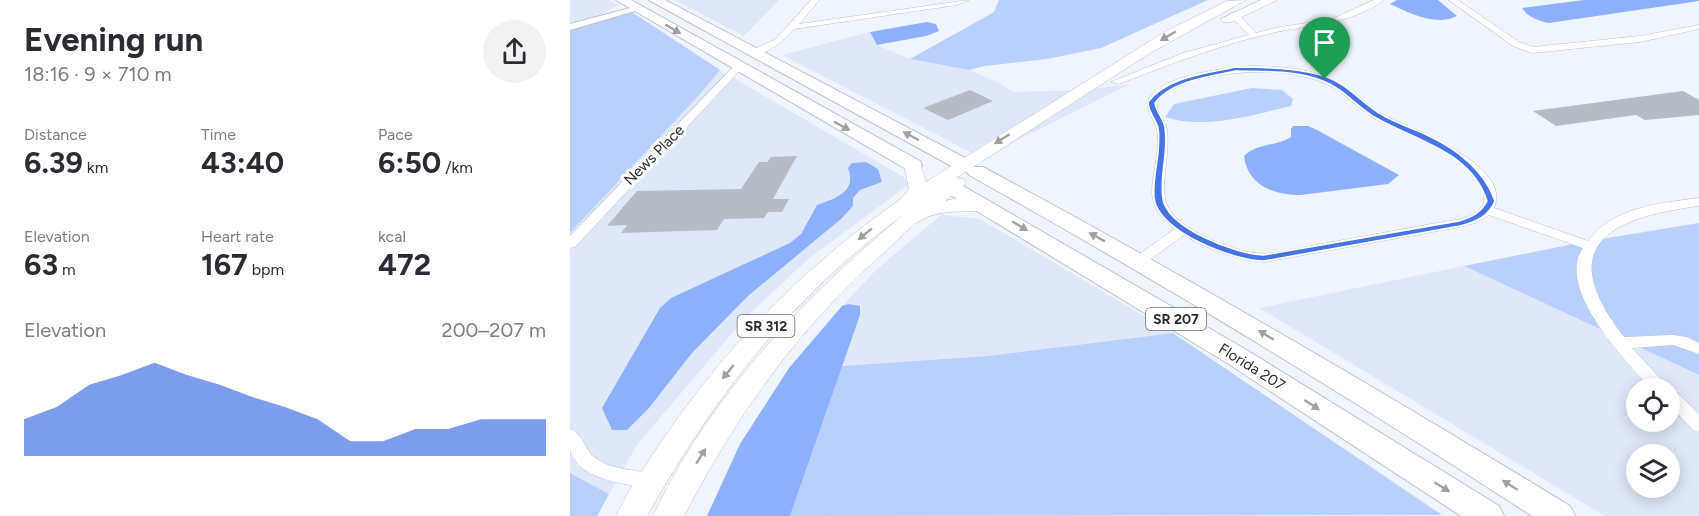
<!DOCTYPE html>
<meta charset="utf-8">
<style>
body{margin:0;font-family:Figtree,sans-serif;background:#f2f2f3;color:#2b2b33;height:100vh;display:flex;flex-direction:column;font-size:22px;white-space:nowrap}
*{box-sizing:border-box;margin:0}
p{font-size:20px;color:#7c7c81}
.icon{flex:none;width:33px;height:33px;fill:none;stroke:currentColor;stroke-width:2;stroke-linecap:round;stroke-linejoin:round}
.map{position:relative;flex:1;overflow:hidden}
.drawer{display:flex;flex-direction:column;background:#fff;width:570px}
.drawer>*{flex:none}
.controls{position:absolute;left:1056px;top:378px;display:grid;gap:12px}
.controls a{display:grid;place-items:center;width:54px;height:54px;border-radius:50%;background:#fff;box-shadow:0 3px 15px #0003;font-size:30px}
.pin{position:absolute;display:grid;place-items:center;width:51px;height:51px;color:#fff;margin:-62px -26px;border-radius:50% 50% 50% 0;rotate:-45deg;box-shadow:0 0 6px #0007}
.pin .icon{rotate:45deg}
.round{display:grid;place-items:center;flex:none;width:63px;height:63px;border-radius:32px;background:#f2f2f3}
.summary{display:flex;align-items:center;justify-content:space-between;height:102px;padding:0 24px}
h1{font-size:33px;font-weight:700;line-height:45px}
.stats{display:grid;grid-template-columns:repeat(3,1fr);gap:9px;height:102px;padding:6px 24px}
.stats div{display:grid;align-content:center}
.stats b{font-size:30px;font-weight:700}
.stats small{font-size:16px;font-weight:400}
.stats p{font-size:16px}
.chart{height:168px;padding:12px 24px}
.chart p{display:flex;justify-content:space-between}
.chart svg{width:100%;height:108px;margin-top:6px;fill:#4673e5;opacity:.7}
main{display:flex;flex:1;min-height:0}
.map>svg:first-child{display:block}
.built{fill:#dfe8f9;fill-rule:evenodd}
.green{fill:#bad0fc}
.water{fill:#8db0fc}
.building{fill:#b6bbc5}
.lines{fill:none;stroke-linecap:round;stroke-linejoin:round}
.minor-casing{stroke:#bcc1cb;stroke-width:1}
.tertiary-casing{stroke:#bcc1cb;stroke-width:2}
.primary-casing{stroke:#bcc1cb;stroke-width:1}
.trunk-casing{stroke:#bcc1cb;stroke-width:2}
.minor{fill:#fff;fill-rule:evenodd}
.tertiary{fill:#fff;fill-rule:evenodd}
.primary{fill:#fff;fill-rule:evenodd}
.trunk{fill:#fff;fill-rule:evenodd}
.oneway{fill:#9fa0a1}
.route{fill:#4673e5;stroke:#fff;stroke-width:1.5;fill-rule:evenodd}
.labels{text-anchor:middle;stroke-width:6;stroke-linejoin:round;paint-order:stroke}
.shield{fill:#fff;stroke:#696b6d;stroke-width:1.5}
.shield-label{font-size:14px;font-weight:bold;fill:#292b2f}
.street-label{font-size:15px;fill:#292b2f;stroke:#fff}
</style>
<main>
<section class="drawer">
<div class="summary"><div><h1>Evening run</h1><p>18:16 · 9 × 710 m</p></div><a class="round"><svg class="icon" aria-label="share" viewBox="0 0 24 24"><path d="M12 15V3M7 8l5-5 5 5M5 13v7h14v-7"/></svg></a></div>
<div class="stats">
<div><p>Distance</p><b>6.39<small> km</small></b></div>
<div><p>Time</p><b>43:40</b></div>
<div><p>Pace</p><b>6:50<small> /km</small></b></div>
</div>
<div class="stats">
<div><p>Elevation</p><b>63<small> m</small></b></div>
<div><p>Heart rate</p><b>167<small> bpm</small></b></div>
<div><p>kcal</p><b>472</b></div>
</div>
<div class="chart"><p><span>Elevation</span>200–207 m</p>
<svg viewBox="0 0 160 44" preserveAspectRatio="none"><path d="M0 44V29L10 24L20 15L30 11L40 6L50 11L60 15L70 20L80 24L90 29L100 38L110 38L120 33L130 33L140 29L150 29L160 29V44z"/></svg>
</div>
</section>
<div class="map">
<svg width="1129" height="516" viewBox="0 0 1129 516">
<rect width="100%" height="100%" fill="#eff4fe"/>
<g class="built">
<path d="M0 0H38L48 5 25 18 0 26Z"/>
<path d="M105 0H209L174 36Z"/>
<path d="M300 32 307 45 340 59 399 70 429 83 443 92 506 90 558 85 412 158 212 55Z"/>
<path d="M150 70 342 182 237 260 175 318 67 445 39 494 0 473V233ZM282 177 312 182 290 190 283 198V206L271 219 178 296 122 353 79 408 57 430H42L220 243 231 234 247 205 273 193Z"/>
<path d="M371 215 410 219 603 333 417 356 272 366 290 315 272 306 306 270Z"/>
<path d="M894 266 1129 375V516H1035L689 308ZM1066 388H1100V422H1066ZM1066 454H1100V488H1066Z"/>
</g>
<g class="green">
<path d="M429 0H638L531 48 477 59 415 66 399 70 340 59 424 12Z"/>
<path d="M62 12 150 70 130 94 0 233V29Z"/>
<path d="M682 88 712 90 723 99 721 106C683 115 633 130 595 117L604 104Z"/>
<path d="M1129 223V375L894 266 1013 242Z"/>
<path d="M603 333 872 515 220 516 272 366 417 356Z"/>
<path d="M0 473 39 494 27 516H0Z"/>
</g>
<g class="water">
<path d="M827 0H868L887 16C867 27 839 13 820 4Z"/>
<path d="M1014 0H1129V1L979 23C970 21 957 17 952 8Z"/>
<path d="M357 22 366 24 369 31 356 36 307 45 300 32Z"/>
<path d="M723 126H738L747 130 829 175 818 184 731 195C704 195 678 186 674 156 687 143 705 147 721 137V129Z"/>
<path d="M296 162 308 169 312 182 290 190 283 198V206L271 219 178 296 122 353 79 408 57 430H42L32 408 90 308 101 298 220 243 231 234 247 205C265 198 287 192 278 168L282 163Z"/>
<path d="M279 304 290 306V315L220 516H137L170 444 219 368 272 306Z"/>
</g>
<g class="building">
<path d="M400 90 423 101 378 120 353 108Z"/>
<path d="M1113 91 1129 100V115L1075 120 1066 115 986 126 963 111Z"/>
<path d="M227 156 203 199H219L212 212H198L194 218 154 219 147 230 51 233 57 225 37 226 67 191 171 189 189 162H197L201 157Z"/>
</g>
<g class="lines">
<defs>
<g id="minor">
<path d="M241 0H249L229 24 399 0 387 5 224 29C213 41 197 56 180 55V51L206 39Z"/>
<path d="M804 0H814C782 24 743 24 706 32 652 44 600 64 549 84L541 82 613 53 679 35 661 17V13H667L686 33 705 28 762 19Z"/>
<path d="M879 0H888L949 42 963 47 1070 36 1129 25V29L1070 42 962 53 943 46Z"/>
<path d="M165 65 173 67 5 247 0 248V236Z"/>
<path d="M681 66C707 66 733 68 758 77 778 85 792 102 810 113 837 128 944 164 924 208L1018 241C1043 207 1090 203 1129 198V206C1038 218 983 246 1054 337L1103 335 1117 337 1129 343V354L1103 345 1062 348 1099 388H1081C1056 362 985 287 1013 248L919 215 905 223 890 227 694 262C665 259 639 250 614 235L574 264H564L562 261 564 258 605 229C596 222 586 212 583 200 578 177 596 144 584 122 579 111 573 103 583 93 602 74 655 68 681 66ZM690 72C710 72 730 74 749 81 770 88 784 105 802 117 830 133 926 162 913 206L902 215 890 219C843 227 797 236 751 244 728 248 702 257 679 252 655 248 599 226 595 198 592 176 600 152 597 130 596 119 580 107 590 97 609 77 665 72 690 72Z"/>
<path d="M1100 390 1106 392 1129 414V432L1123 430 1100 406Z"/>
<path d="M0 429C13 433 14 449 24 457 41 471 68 469 88 476L90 481 88 486 81 489C57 484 5 480 0 448 0 442 0 435 0 429Z"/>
</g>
<path id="tertiary" d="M64 7 72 9 0 30V24Z"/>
<g id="primary">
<path d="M676 0 580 53 386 178 393 179 396 183 375 201C389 197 406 197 420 201L423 205 420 209C399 214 380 208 357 217 343 222 329 239 318 249 232 323 166 415 114 516H83C140 396 232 299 333 215 220 298 146 394 77 516H46C59 489 77 463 94 438 160 341 236 266 332 198L339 189 334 165 337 161H349L356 182 596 31 657 1Z"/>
<path d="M691 0H707L661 22H653L651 19Z"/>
</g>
<g id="trunk">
<path d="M46 0H61L350 161 352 165 350 169H336Z"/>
<path d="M79 0H95L399 160 401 164 399 167H413C612 274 807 388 1000 506L1005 516H962C778 396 591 282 399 175L396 171 398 168H385Z"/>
<path d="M381 181 388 183 675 349 929 506 934 516H891L657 363 374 191 371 187 374 183Z"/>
</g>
</defs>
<use href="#minor" class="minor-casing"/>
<use href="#tertiary" class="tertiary-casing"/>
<use href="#primary" class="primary-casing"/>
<use href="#trunk" class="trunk-casing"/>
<use href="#minor" class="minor"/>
<use href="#tertiary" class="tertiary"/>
<use href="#primary" class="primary"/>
<use href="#trunk" class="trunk"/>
</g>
<defs><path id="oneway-solid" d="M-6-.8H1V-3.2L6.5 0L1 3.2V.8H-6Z" transform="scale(1.5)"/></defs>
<g class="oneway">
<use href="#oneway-solid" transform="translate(103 29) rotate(30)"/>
<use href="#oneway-solid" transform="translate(598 36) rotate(150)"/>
<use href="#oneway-solid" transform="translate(272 126) rotate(29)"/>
<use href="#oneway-solid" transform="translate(341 136) rotate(-152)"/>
<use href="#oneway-solid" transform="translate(432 139) rotate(148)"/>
<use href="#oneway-solid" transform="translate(450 226) rotate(30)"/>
<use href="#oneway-solid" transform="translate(295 234) rotate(141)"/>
<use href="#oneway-solid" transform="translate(527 237) rotate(-151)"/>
<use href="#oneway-solid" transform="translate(696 335) rotate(-149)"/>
<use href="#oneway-solid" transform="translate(158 372) rotate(129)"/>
<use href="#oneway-solid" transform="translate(742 405) rotate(33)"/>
<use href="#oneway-solid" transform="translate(131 456) rotate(-58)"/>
<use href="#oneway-solid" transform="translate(940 485) rotate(-148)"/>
<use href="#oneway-solid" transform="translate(872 487) rotate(32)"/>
</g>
<path class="route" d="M666 67C697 68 727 67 757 77 777 84 791 102 809 113 824 123 843 128 859 136 887 149 915 171 925 201 918 217 906 222 890 226L694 261C664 261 588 232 584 198 582 175 592 150 588 128 586 119 578 112 578 102 597 77 637 73 666 67ZM666 71C695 72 726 70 753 81 774 89 787 107 806 118 846 141 901 151 917 201 911 213 901 217 889 221L694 255C667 255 598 228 593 199 589 176 599 151 595 128 594 119 586 112 585 103 601 81 642 76 666 71Z"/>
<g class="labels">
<g class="shield">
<rect x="576" y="308" width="60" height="22" rx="4.5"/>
<rect x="167.5" y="315" width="57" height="22" rx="4.5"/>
</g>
<g class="shield-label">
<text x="606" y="324">SR 207</text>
<text x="196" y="331">SR 312</text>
</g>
<g class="street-label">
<text transform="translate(84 155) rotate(-45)" y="5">News Place</text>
<text transform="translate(682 367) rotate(32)" y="5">Florida 207</text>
</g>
</g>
</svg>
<div class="controls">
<a><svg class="icon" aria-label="locate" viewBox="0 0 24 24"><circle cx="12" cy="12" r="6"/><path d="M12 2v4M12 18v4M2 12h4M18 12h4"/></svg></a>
<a><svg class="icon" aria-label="layers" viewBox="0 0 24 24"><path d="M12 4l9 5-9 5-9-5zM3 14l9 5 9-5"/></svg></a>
</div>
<div class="pin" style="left:755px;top:79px;background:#1e9e55"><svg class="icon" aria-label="arrive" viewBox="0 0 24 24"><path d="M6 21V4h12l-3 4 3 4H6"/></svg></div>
</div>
</main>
